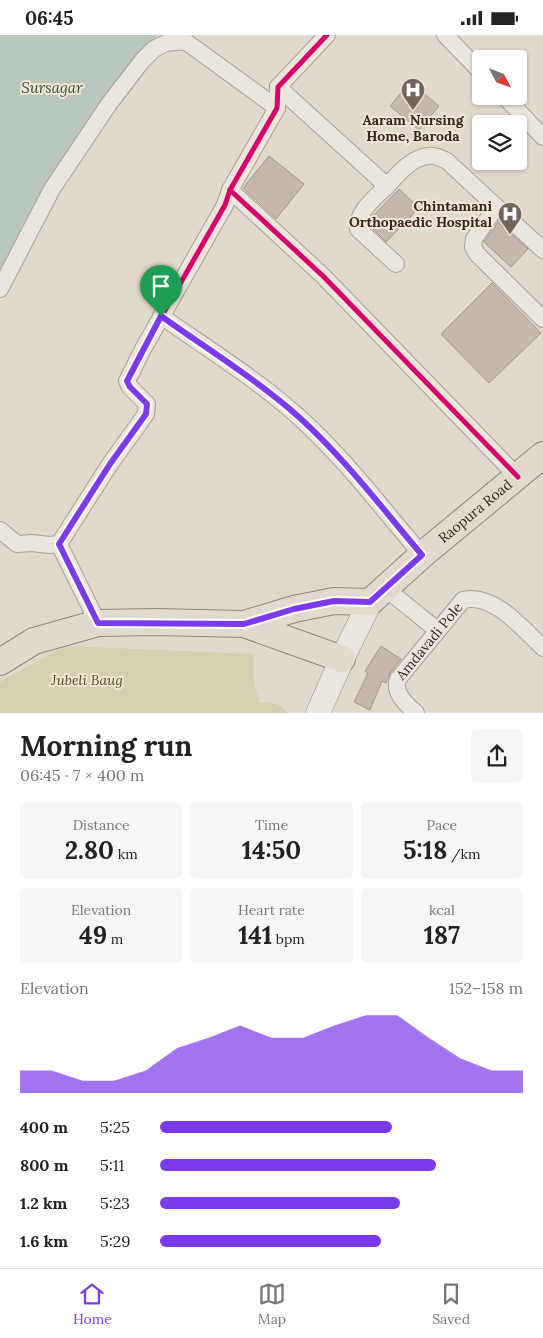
<!DOCTYPE html>
<meta charset="utf-8">
<style>
body{margin:0;font-family:Lora,serif;background:#f6f6f6;color:#222;height:100vh;display:flex;flex-direction:column;font-size:19px;white-space:nowrap}
*{box-sizing:border-box;margin:0}
p{font-size:16px;color:#767676}
.icon{flex:none;width:28px;height:28px;fill:none;stroke:currentColor;stroke-width:2;stroke-linecap:round;stroke-linejoin:round}
.map{position:relative;height:678px;overflow:hidden}
.details{display:flex;flex-direction:column;background:#fff;flex:1}
.details>*{flex:none}
.needle{width:32px;rotate:131deg}
.tools{position:absolute;left:472px;top:15px;display:grid;gap:10px}
.tools a{display:grid;place-items:center;width:55px;height:55px;border-radius:5px;background:#fff;box-shadow:0 1px 4px #0004;font-size:25px}
.pin{position:absolute;display:grid;place-items:center;width:42px;height:42px;color:#fff;margin:-51px -21px;border-radius:50% 50% 50% 0;rotate:-45deg;box-shadow:0 0 5px #0007}
.pin .icon{rotate:45deg}
.round{display:grid;place-items:center;flex:none;width:52px;height:52px;border-radius:5px;background:#f6f6f6}
.overview{display:flex;align-items:center;justify-content:space-between;height:85px;padding:0 20px}
h1{font-size:28px;font-weight:700;line-height:38px}
.stats{display:grid;grid-template-columns:repeat(3,1fr);gap:8px;height:85px;padding:5px 20px}
.stats div{display:grid;align-content:center;border-radius:5px;background:#f6f6f6;text-align:center}
.stats b{font-size:25px;font-weight:700}
.stats small{font-size:14px;font-weight:400}
.stats p{font-size:14px}
.chart{height:140px;padding:10px 20px}
.chart p{display:flex;justify-content:space-between}
.chart svg{width:100%;height:90px;margin-top:5px;fill:#7c3aed;opacity:.7}
ul{padding:0 20px;list-style:none;font-size:16px}
li{display:grid;grid-template-columns:80px 60px 1fr;align-items:center;height:38px}
li i{height:12px;border-radius:6px;background:#7c3aed}
.status{display:flex;justify-content:space-between;align-items:center;height:35px;padding:0 25px;background:#fff;direction:ltr}
.status svg{height:14px;fill:currentColor}
.tab-bar{display:flex;justify-content:space-around;align-items:center;height:70px;border-top:1px solid #e0e0e0;background:#fff;font-size:14px;color:#767676}
.tab-bar a{display:grid;justify-items:center;gap:2px}
.tab-bar .active{color:#7c3aed}
.map>svg:first-child{display:block}
.green{fill:#d4d0b0}
.water{fill:#b8c6bc}
.building{fill:#c6b7ae;stroke:#a2958c}
.lines{fill:none;stroke-linecap:round;stroke-linejoin:round}
.street-casing{stroke:#a79f96;stroke-width:18}
.secondary-casing{stroke:#978e86;stroke-width:25}
.primary-casing{stroke:#8d847d;stroke-width:28}
.street{stroke:#eae5de;stroke-width:16}
.secondary{stroke:#eae5de;stroke-width:24}
.primary{stroke:#e2dad0;stroke-width:26}
.cycleway-casing{stroke:#f3e6d3;stroke-width:8}
.cycleway{stroke:#d6006c;stroke-width:5}
.route-casing{stroke:#fff;stroke-width:10}
.route{stroke:#7c3aed;stroke-width:6}
.labels{text-anchor:middle;stroke-width:4;stroke-linejoin:round;paint-order:stroke}
.poi-label{font-size:14px;font-weight:bold;fill:#35271f;stroke:#f3e6d3}
.street-label{font-size:14px;fill:#35271f;stroke:#f3e6d3}
.park-label{font-size:14px;font-style:italic;fill:#4c5127;stroke:#f3e6d3}
.water-label{font-size:15px;font-style:italic;fill:#2f544d;stroke:#f3e6d3}
</style>
<div class="status"><b>06:45</b><svg viewBox="0 0 49 12"><path d="M0 12V9h3v3zM5 12V6h3v6zM10 12V3h3v9zM15 12V0h3v12zM26 1h20v11H26zM47 4h2v5h-2z"/></svg></div>
<div class="map">
<svg width="543" height="678" viewBox="0 0 543 678">
<rect width="100%" height="100%" fill="#e2d9cd"/>
<path class="green" d="M65 611 254 619C253 637 253 652 260 668 272 667 279 668 288 678H0V647Z"/>
<path class="water" d="M0 0H157L119 49 0 246Z"/>
<g class="building">
<path d="M410 47 439 71 419 95 390 71Z"/>
<path d="M269 121 304 149 276 184 243 153Z"/>
<path d="M399 154 419 173 386 207 368 189 371 183Z"/>
<path d="M498 187 528 214 511 232 484 207Z"/>
<path d="M492 248 541 298 489 348 441 299Z"/>
<path d="M381 611 401 624 390 638 386 648 382 646 370 675 354 667 368 638 365 636Z"/>
</g>
<g class="lines">
<defs>
<g id="street">
<path d="M183 0 185 6 277 73"/>
<path d="M445 0 481 37"/>
<path d="M278 52 387 151C397 140 412 122 428 121 435 120 441 123 447 126L543 215"/>
<path d="M504 61 543 102"/>
<path d="M387 151C376 162 356 177 358 194L396 229"/>
<path d="M230 155 323 241 518 442"/>
<path d="M496 172 474 204 473 212 477 219 543 284"/>
<path d="M0 254 52 154 109 69 142 26 154 14 166 8 185 6"/>
<path d="M161 281C208 314 258 345 300 383 345 424 382 473 422 520"/>
<path d="M0 495 17 509 32 508 49 510 59 509"/>
<path d="M385 553 437 595"/>
<path d="M98 588 59 509 110 429 146 379 147 369 130 352 127 346 143 314 225 170 230 155 277 73 278 52 327 0"/>
<path id="s1" d="M416 678C406 669 393 658 398 644L463 565C493 557 523 594 543 613"/>
</g>
<path id="secondary" d="M318 678 342 624 370 567"/>
<g id="primary">
<path id="s2" d="M244 589 294 574 334 566 370 567 422 520 543 420"/>
<path d="M0 627 34 606 98 588 156 587 244 589 342 624"/>
</g>
</defs>
<use href="#street" class="street-casing"/>
<use href="#secondary" class="secondary-casing"/>
<use href="#primary" class="primary-casing"/>
<use href="#street" class="street"/>
<use href="#secondary" class="secondary"/>
<use href="#primary" class="primary"/>
<defs>
<g id="cycleway">
<path d="M230 155 323 241 518 442"/>
<path d="M98 588 59 509 110 429 146 379 147 369 130 352 127 346 143 314 225 170 230 155 277 73 278 52 327 0"/>
</g>
</defs>
<use href="#cycleway" class="cycleway-casing"/>
<use href="#cycleway" class="cycleway"/>
</g>
<g class="lines">
<defs>
<path id="route" d="M161 281C207 314 259 346 300 383 345 424 382 473 422 520L370 567 334 566 294 574 244 589 98 588 59 509 110 429 146 379 147 369 130 352 127 346Z"/>
</defs>
<use href="#route" class="route-casing"/>
<use href="#route" class="route"/>
</g>
<defs>
<symbol id="hospital-pin" viewBox="-11 -11 22 30"><path d="M0 17L-7.5 6A9.5 9.5 0 1 1 7.5 6Z" fill="#72655c" stroke="#f3e6d3"/><path d="M-5-5h3v3.5h4V-5h3V5h-3V1.5h-4V5h-3Z" fill="#fff"/></symbol>
</defs>
<g fill-rule="evenodd">
<use href="#hospital-pin" x="399" y="41" width="28" height="38"/>
<use href="#hospital-pin" x="496" y="165" width="28" height="38"/>
</g>
<g class="labels">
<g class="poi-label">
<text x="413" y="90">Aaram Nursing<tspan x="413" dy="16">Home, Baroda</tspan></text>
<text x="492" y="176" text-anchor="end">Chintamani<tspan x="492" dy="16">Orthopaedic Hospital</tspan></text>
</g>
<g class="street-label">
<text dy="5" stroke="none"><textPath href="#s2" startOffset="268">Raopura Road</textPath></text>
<text dy="5" stroke="none"><textPath href="#s1" startOffset="90">Amdavadi Pole</textPath></text>
</g>
<g class="park-label">
<text x="87" y="650">Jubeli Baug</text>
</g>
<g class="water-label">
<text x="52" y="58">Sursagar</text>
</g>
</g>
</svg>
<div class="tools">
<a><svg class="needle" viewBox="-14 -14 28 28"><path d="M0-13l5 13h-10z" fill="#e53935"/><path d="M0 13l5-13h-10z" fill="#767676"/></svg></a>
<a><svg class="icon" aria-label="layers" viewBox="0 0 24 24"><path d="M12 4l9 5-9 5-9-5zM3 14l9 5 9-5"/></svg></a>
</div>
<div class="pin" style="left:161px;top:281px;background:#1e9e55"><svg class="icon" aria-label="arrive" viewBox="0 0 24 24"><path d="M6 21V4h12l-3 4 3 4H6"/></svg></div>
</div>
<section class="details">
<div class="overview"><div><h1>Morning run</h1><p>06:45 · 7 × 400 m</p></div><a class="round"><svg class="icon" aria-label="share" viewBox="0 0 24 24"><path d="M12 15V3M7 8l5-5 5 5M5 13v7h14v-7"/></svg></a></div>
<div class="stats">
<div><p>Distance</p><b>2.80<small> km</small></b></div>
<div><p>Time</p><b>14:50</b></div>
<div><p>Pace</p><b>5:18<small> /km</small></b></div>
</div>
<div class="stats">
<div><p>Elevation</p><b>49<small> m</small></b></div>
<div><p>Heart rate</p><b>141<small> bpm</small></b></div>
<div><p>kcal</p><b>187</b></div>
</div>
<div class="chart"><p><span>Elevation</span>152–158 m</p>
<svg viewBox="0 0 160 44" preserveAspectRatio="none"><path d="M0 44V33L10 33L20 38L30 38L40 33L50 22L60 17L70 11L80 17L90 17L100 11L110 6L120 6L130 17L140 27L150 33L160 33V44z"/></svg>
</div>
<ul>
<li><b>400 m</b>5:25<i style="width:64%"></i></li>
<li><b>800 m</b>5:11<i style="width:76%"></i></li>
<li><b>1.2 km</b>5:23<i style="width:66%"></i></li>
<li><b>1.6 km</b>5:29<i style="width:61%"></i></li>
</ul>
</section>
<nav class="tab-bar">
<a class="active"><svg class="icon" aria-label="home" viewBox="0 0 24 24"><path d="M3 11l9-7 9 7M6 9v11h12V9"/></svg>Home</a>
<a><svg class="icon" aria-label="map" viewBox="0 0 24 24"><path d="M3 6l6-2 6 2 6-2v14l-6 2-6-2-6 2zM9 4v14M15 6v14"/></svg>Map</a>
<a><svg class="icon" aria-label="saved" viewBox="0 0 24 24"><path d="M7 4h10v16l-5-4-5 4z"/></svg>Saved</a>
</nav>
